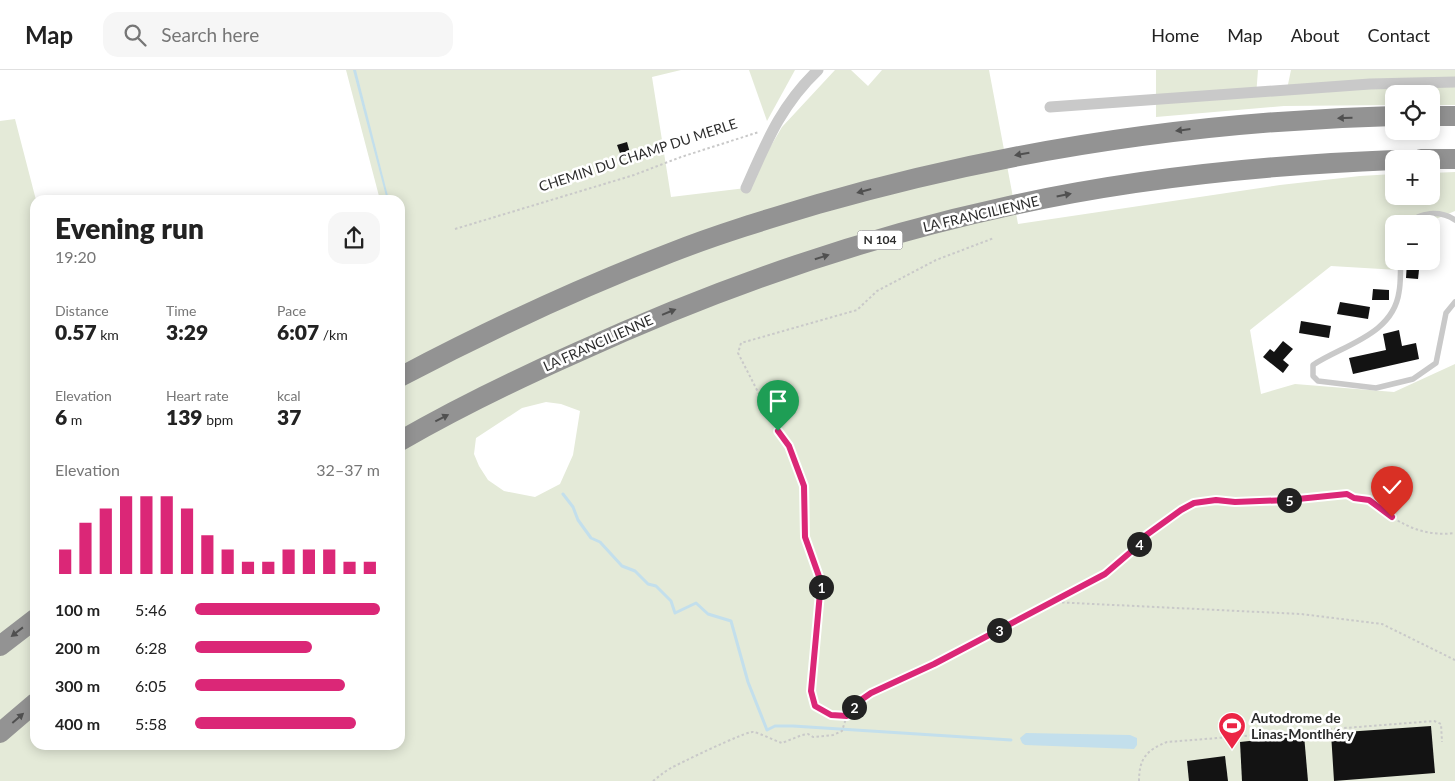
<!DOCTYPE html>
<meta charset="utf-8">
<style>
body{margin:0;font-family:Lato,sans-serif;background:#f6f6f6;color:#222;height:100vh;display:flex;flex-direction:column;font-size:19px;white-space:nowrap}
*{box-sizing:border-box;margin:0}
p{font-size:16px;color:#767676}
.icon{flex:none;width:28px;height:28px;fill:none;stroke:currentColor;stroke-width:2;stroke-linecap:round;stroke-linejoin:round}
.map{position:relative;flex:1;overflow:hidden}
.drawer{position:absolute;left:30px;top:125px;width:375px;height:555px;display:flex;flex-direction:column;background:#fff;border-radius:15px;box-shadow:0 2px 12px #0003}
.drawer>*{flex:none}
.buttons{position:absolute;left:1385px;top:15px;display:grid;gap:10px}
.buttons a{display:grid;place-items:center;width:55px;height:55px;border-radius:10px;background:#fff;box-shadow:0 2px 12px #0003;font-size:25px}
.pin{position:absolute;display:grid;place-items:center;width:42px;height:42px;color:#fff;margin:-51px -21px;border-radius:50% 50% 50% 0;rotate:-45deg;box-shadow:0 0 5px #0007}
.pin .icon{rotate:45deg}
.km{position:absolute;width:25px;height:25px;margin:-12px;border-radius:50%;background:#222;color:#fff;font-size:14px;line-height:25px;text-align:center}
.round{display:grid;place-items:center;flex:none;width:52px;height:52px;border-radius:15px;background:#f6f6f6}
.head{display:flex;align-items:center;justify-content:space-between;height:85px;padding:0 25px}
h1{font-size:28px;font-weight:800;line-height:38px}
.metrics{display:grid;grid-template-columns:repeat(3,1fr);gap:8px;height:85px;padding:5px 25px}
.metrics div{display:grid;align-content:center}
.metrics b{font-size:21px;font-weight:800}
.metrics small{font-size:14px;font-weight:400}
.metrics p{font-size:14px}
.chart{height:140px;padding:10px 25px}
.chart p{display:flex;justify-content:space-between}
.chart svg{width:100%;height:90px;margin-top:5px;stroke:#db2777;stroke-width:6}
ul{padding:0 25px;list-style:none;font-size:16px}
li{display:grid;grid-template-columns:80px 60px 1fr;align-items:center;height:38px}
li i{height:12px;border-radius:6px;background:#db2777}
header{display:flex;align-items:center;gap:30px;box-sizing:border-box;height:70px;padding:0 25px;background:#fff;border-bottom:1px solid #e0e0e0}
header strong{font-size:24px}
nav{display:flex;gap:28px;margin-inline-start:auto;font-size:18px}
.search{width:350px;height:45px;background:#f6f6f6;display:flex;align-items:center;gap:12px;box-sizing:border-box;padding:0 18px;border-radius:15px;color:#767676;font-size:19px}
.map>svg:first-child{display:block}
.green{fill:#e4ead8;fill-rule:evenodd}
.water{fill:#c3dfec}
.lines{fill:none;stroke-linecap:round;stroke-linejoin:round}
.stream{stroke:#c3dfec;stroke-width:3}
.building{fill:#131313}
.path{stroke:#c9c9c9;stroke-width:2;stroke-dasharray:2.5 2.5;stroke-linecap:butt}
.lane{stroke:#c9c9c9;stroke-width:5.5}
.street{stroke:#c9c9c9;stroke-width:11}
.highway{stroke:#939393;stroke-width:20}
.oneway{fill:#505050}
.route-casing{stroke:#fff;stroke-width:10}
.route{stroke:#db2777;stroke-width:6}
.labels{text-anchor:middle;stroke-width:5;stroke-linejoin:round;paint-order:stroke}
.shield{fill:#fff;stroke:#6b6b6b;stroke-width:1}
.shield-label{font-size:12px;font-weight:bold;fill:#2c2c2c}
.street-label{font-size:14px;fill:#2c2c2c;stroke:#fff}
.poi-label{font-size:14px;font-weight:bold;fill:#2c2c2c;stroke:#fff;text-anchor:start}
</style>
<header>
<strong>Map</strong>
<div class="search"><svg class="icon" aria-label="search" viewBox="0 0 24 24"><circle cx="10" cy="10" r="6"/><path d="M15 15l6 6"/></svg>Search here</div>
<nav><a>Home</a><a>Map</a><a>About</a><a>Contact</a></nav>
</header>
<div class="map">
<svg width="1455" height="711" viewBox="0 0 1455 711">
<rect width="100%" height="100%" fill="#fff"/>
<g class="green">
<path d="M346 0H681L652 7 671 127 746 118 782 57 835 0H851L868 16 882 0H989L1018 154 1280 115 1360 106 1394 104V126H1431V103L1455 102V141L1424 154H1394V191H1399L1398 200 1331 196 1250 260 1261 324 1295 314 1394 322 1455 294V711H0V51L15 49 36 130 35 675H400V229L404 226 400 209V130H380ZM546 332 561 334 580 341 573 385 560 414 535 427 504 421 488 410 479 396 474 384 476 368 522 338Z"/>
<path d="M749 0H795L767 51Z"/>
<path d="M1156 0H1258L1256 26 1286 24 1291 0H1455V35H1431V24H1394V35L1284 36 1156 47Z"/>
</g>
<g class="water">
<path d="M353 0H356L389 130H387Z"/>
<path d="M1026 663 1130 665 1137 668V675L1134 679 1025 675 1022 673 1020 668Z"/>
</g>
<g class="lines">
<path class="stream" d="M563 424 573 437 578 450 591 468 600 472 622 496 635 501 648 514 656 516 671 531 675 543 696 533 708 544 731 551 748 612 767 660 775 656H793L1011 670"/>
</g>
<g class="building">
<path d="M627 72 630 83 621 86 617 75Z"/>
<path d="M1407 191H1420L1418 209 1406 208Z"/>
<path d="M1373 219 1389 220V230H1372Z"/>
<path d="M1340 232 1370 237 1368 249 1337 244Z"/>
<path d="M1301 251 1331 256 1329 268 1299 263Z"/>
<path d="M1399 260 1402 276 1416 273 1419 289 1353 304 1349 288 1386 280 1383 264Z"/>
<path d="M1283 271 1293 279 1283 290 1289 295 1283 303 1263 287 1270 279 1274 282Z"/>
<path d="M1431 656 1435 703 1334 711 1331 663Z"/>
<path d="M1304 665 1308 711H1242L1240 672Z"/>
<path d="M1225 686 1228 711H1189L1187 691Z"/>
</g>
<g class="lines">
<g class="path">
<path d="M455 159 634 105 681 87 759 62"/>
<path d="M1052 532 1301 544 1382 554 1455 590"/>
<path d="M847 645H831L815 636 811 621 821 512 805 467 804 416 789 376 778 361 738 283 741 273 857 240 877 221 936 190 994 168"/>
<path d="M653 711C658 707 663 703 669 699 678 694 746 661 753 662 760 663 773 670 782 673L802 665 808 664 813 667 833 665 842 661 847 645 858 632 871 623 933 594 1105 504 1140 473 1145 466 1181 440 1194 433 1216 430 1235 432 1288 430 1347 423C1354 428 1362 427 1369 431 1377 434 1384 442 1392 447 1412 460 1431 466 1455 463"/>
<path d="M1139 711C1139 688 1147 680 1167 672L1434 651 1441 654 1442 672"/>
</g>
<g class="lane">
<path d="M1407 154C1420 142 1440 140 1455 150"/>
<path d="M1401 191C1400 202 1401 212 1399 222 1393 265 1343 275 1313 295V306L1318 311 1376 318 1413 309 1436 293 1446 243 1455 232"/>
</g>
<g class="street">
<path d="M1050 37 1370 14 1455 12"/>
<path d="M746 118C766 73 781 35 818 0"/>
</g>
<g class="highway">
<path d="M1431 46H1455"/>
<path d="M1421 89H1455"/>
<path d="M400 307C487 261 577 219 670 183 718 164 768 149 818 134 1006 80 1198 51 1394 46"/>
<path d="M400 371C457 338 517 309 578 282 716 219 861 168 1009 136 1135 108 1265 95 1394 90"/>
<path d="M0 576 35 549"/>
<path d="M0 663 35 633"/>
</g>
</g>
<defs><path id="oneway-solid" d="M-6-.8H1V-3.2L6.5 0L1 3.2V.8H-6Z" transform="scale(1.25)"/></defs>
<g class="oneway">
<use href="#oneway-solid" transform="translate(1345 48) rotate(178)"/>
<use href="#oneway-solid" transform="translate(1183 60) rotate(173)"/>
<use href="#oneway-solid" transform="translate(1022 84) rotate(170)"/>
<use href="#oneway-solid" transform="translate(864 121) rotate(165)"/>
<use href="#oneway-solid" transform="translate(1064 125) rotate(-11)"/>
<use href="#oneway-solid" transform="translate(822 187) rotate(-17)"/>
<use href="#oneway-solid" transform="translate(669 242) rotate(-22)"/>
<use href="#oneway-solid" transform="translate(442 348) rotate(-27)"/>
<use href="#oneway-solid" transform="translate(17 562) rotate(142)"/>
<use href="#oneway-solid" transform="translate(18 648) rotate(-41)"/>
</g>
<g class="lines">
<defs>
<path id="route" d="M778 361 789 376 804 416 805 467 821 512 811 621 815 636 831 645 847 646 858 632 871 623 934 594 1105 504 1140 474 1145 466 1181 440 1194 433 1216 430 1235 432 1288 430 1347 424 1354 428 1369 430 1392 447"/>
</defs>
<use href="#route" class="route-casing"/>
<use href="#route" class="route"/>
</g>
<defs>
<symbol id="stadium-pin" viewBox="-11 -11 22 30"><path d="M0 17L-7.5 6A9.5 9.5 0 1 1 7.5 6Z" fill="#ec2545" stroke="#fff"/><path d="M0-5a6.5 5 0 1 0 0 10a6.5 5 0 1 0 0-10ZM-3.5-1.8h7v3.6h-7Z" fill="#fff"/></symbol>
</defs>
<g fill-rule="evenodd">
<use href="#stadium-pin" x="1216" y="640" width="32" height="43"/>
</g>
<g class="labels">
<rect class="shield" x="857.5" y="160.5" width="45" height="19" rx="4"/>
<g class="shield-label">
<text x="880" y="174">N 104</text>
</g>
<g class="street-label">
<text transform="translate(638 85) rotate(-18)" y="5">CHEMIN DU CHAMP DU MERLE</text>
<text transform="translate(981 144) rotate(-13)" y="5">LA FRANCILIENNE</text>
<text transform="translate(598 273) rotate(-24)" y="5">LA FRANCILIENNE</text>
</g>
<g class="poi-label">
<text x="1251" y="653">Autodrome de<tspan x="1251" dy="16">Linas-Montlhéry</tspan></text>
</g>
</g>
</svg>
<div class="buttons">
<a><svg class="icon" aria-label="locate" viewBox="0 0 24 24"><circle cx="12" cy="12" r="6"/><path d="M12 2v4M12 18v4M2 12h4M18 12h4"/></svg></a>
<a>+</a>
<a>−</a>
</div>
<div class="pin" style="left:778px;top:361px;background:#1e9e55"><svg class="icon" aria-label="arrive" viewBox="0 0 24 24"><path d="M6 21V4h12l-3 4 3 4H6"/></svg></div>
<div class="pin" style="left:1392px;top:447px;background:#d93025"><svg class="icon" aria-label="check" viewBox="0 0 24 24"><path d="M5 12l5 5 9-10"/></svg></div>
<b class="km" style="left:821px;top:517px">1</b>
<b class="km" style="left:854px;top:637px">2</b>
<b class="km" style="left:999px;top:560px">3</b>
<b class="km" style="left:1139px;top:474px">4</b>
<b class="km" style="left:1289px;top:430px">5</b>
<section class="drawer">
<div class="head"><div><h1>Evening run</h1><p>19:20</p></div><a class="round"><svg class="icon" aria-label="share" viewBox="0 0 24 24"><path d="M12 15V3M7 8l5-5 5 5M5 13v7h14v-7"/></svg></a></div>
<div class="metrics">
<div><p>Distance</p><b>0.57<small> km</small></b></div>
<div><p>Time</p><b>3:29</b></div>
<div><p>Pace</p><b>6:07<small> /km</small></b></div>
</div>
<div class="metrics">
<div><p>Elevation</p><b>6<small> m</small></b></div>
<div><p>Heart rate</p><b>139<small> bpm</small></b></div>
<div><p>kcal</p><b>37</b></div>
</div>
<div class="chart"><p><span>Elevation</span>32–37 m</p>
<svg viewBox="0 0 160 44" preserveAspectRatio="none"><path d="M5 44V32M15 44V19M25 44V12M35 44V6M45 44V6M55 44V6M65 44V12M75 44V25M85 44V32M95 44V38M105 44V38M115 44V32M125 44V32M135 44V32M145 44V38M155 44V38"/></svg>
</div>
<ul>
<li><b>100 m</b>5:46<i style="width:100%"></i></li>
<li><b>200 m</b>6:28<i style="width:63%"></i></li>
<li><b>300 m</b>6:05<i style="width:81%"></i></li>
<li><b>400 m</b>5:58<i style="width:87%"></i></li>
</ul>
</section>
</div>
